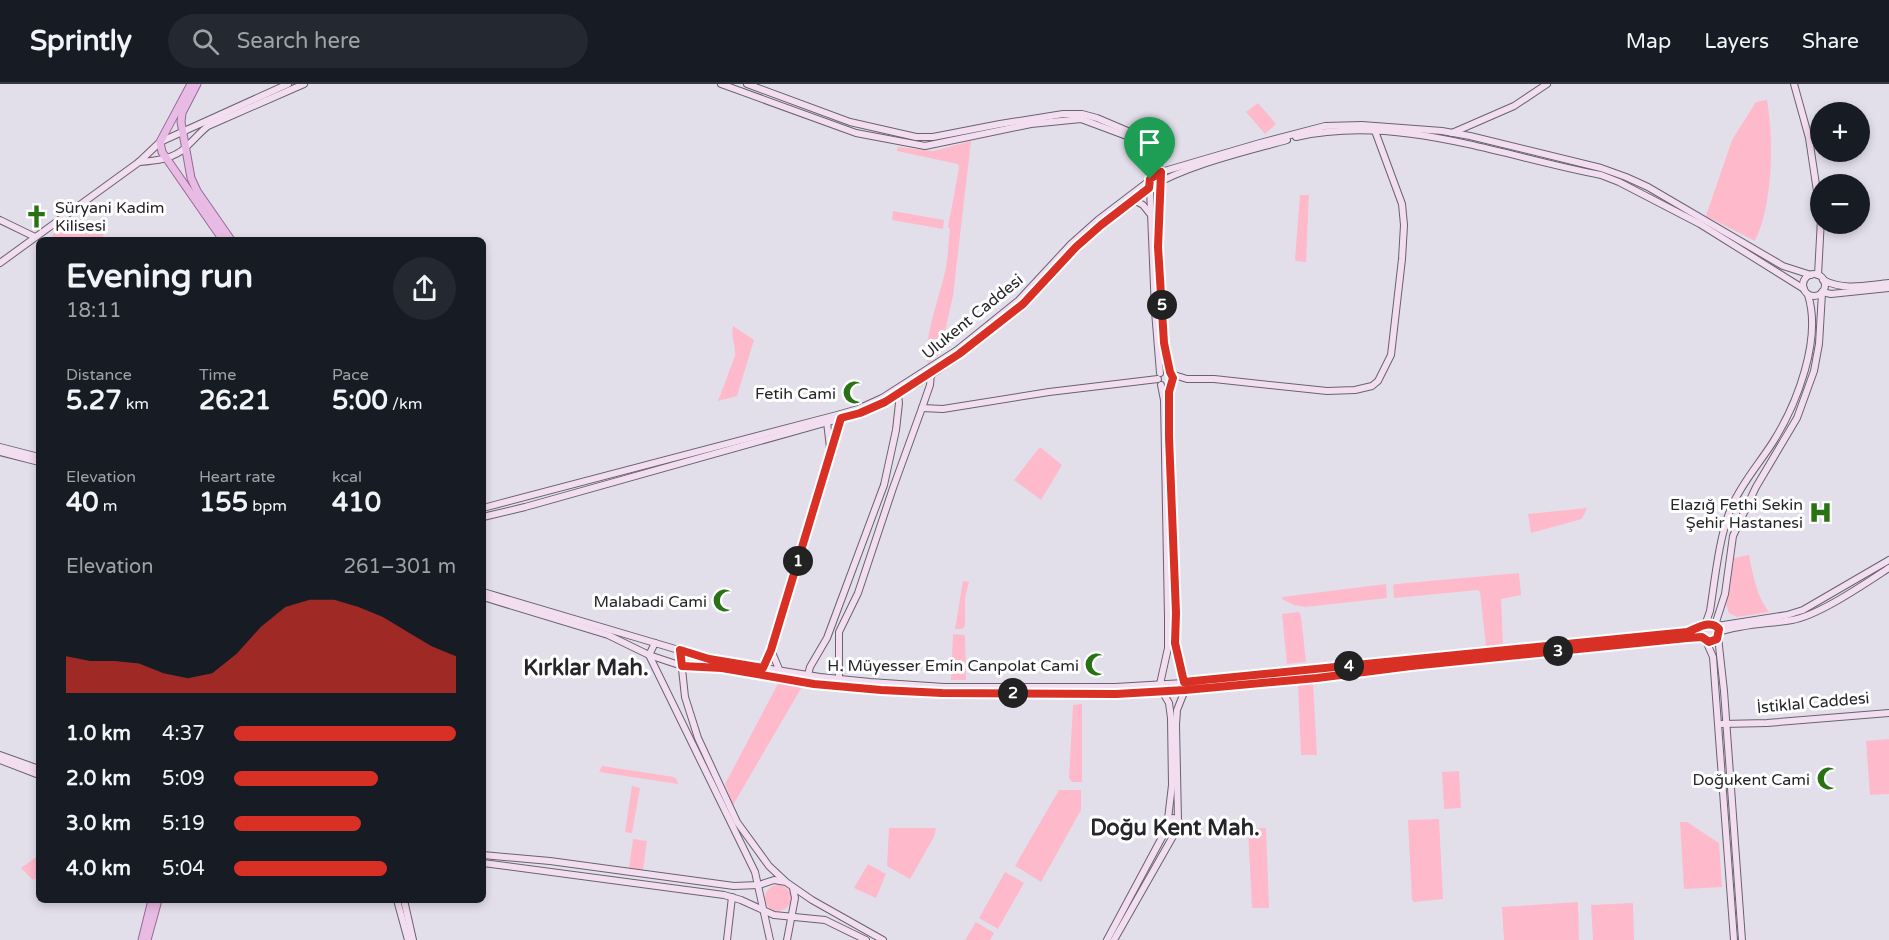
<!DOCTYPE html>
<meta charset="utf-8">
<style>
body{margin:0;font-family:"Varela Round",sans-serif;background:#242831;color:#f1f3f6;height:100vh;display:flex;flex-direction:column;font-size:22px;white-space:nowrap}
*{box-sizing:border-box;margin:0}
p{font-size:20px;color:#9ea1a6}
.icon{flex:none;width:33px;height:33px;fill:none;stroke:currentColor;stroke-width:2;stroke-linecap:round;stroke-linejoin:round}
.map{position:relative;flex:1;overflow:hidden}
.sheet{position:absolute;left:36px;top:153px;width:450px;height:666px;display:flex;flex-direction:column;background:#171b24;border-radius:9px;box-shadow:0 3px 9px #0003}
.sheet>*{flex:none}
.tools{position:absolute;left:1810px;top:18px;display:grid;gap:12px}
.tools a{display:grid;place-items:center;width:60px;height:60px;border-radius:50%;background:#171b24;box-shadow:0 3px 9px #0003;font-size:30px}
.pin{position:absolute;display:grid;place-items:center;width:51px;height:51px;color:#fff;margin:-62px -26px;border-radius:50% 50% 50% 0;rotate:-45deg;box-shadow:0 0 6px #0007}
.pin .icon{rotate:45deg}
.km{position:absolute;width:30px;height:30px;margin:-15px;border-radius:50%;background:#222;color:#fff;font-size:16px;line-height:30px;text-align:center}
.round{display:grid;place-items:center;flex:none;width:63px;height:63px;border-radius:32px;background:#242831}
.head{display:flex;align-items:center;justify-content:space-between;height:102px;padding:0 30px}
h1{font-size:33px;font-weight:800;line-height:45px}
.stats{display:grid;grid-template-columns:repeat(3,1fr);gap:9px;height:102px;padding:6px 30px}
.stats div{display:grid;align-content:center}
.stats b{font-size:26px;font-weight:800}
.stats small{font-size:16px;font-weight:400}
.stats p{font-size:16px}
.chart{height:168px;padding:12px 30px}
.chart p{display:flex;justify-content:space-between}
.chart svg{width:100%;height:108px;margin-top:6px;fill:#d93025;opacity:.7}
ul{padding:0 30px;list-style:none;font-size:20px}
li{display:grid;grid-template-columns:96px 72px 1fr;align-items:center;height:45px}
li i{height:15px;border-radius:8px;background:#d93025}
header{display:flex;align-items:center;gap:36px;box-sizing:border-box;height:84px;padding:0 30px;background:#171b24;border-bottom:2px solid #363941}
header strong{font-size:28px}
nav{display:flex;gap:33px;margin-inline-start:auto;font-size:21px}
.search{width:420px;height:54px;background:#242831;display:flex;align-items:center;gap:15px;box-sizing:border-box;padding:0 21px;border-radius:33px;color:#9ea1a6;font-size:22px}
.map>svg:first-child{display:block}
.green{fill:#febacb}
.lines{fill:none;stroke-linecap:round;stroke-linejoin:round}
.secondary-casing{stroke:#67646e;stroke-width:8}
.primary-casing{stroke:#996996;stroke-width:9}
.secondary{stroke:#f3ddf1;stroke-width:6}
.primary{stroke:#e7bbe3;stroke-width:7}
.route-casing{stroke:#fff;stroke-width:12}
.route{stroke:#d93025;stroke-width:8}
.labels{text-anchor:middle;stroke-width:6;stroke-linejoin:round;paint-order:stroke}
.poi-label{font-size:16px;fill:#262529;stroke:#fff;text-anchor:end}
.street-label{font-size:16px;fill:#262529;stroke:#fff}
.district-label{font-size:22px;font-weight:bold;fill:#262529;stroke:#fff}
</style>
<header>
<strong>Sprintly</strong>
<div class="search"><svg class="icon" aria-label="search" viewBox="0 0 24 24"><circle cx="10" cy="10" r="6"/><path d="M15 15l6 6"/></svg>Search here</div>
<nav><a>Map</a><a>Layers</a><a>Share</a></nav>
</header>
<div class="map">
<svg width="1889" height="856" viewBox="0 0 1889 856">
<rect width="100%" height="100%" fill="#e2dfeb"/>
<g class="green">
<path d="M1767 16C1774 57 1773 119 1755 157L1706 132 1732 56 1756 18Z"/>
<path d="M1258 19 1276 40 1265 50 1246 28Z"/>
<path d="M971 57 953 212 941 265 942 268 928 280C922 261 939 213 944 192 948 178 948 160 950 145L948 143 959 84 958 80 953 79 897 67 898 63 933 67Z"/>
<path d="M1300 111H1309L1306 178 1296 177 1295 175Z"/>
<path d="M893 127 944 136 943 145 892 136Z"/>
<path d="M69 135 92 145 105 148 101 156H49L57 145Z"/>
<path d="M733 242 754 256 737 312 718 317 735 272C736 262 730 250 733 242Z"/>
<path d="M1040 363 1062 381 1041 416 1014 396Z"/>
<path d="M1587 424 1582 435 1531 449 1528 430Z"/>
<path d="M1749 471C1753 491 1756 511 1769 528L1737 533 1729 529 1726 520 1734 474Z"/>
<path d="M1519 489 1521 511 1501 515 1503 560 1486 562 1480 508 1478 506 1394 514 1393 501 1396 500Z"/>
<path d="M963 497 969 498 965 514V542L962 545H955Z"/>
<path d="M1386 500 1387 514 1305 523 1294 521 1282 515V513Z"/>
<path d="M1299 528 1301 532 1306 578 1287 580 1282 530Z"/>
<path d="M953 550 965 551 966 596H951Z"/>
<path d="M780 596 803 601 733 721 725 700Z"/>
<path d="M1298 599H1313L1317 671H1301Z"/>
<path d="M1082 620V698H1072L1069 694 1073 621Z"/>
<path d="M1889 655V710L1870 711 1866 657Z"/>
<path d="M602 682 674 693 677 696 678 700 599 688Z"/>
<path d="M1459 687 1461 724 1444 725 1442 688Z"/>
<path d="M632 702 640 704 632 749 625 748Z"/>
<path d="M1059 706H1081V726L1041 798 1015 782Z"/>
<path d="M1439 735 1443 815 1414 818 1412 816 1408 736Z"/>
<path d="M1680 738H1687L1719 759 1722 803 1684 805Z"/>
<path d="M889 744H936L934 753 910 795 887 782Z"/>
<path d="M1266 744 1269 824H1252L1248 745Z"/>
<path d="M633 755 647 757 643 786 629 784Z"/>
<path d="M39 771V792L33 796 21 784Z"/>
<path d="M868 780 886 790 876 814 854 804Z"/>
<path d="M1005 788 1024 799 998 845 979 834Z"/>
<circle cx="778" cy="814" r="13"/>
<path d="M1578 818 1579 856H1504L1502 823Z"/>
<path d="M1633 819 1634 856H1593L1591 821Z"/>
<path d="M976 838 994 849 990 856H965Z"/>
</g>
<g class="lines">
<defs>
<g id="secondary">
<path d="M721 0 856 49 925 62 1031 40 1081 35 1140 57 1146 64 1149 80 1155 227 1160 289"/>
<path d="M747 0 850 38 916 53H933L1000 40 1063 30H1082L1097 34 1144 54 1153 64 1161 88 1159 163 1164 259 1170 288"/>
<path d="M1794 0 1809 54 1821 134"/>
<path d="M1452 49 1514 22 1547 0"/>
<path d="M1296 53C1399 30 1501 72 1601 91L1619 98 1700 140 1804 205"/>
<path d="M139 78C155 77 174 75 186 63 194 56 199 49 208 42L304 0"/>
<path d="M1134 116 1143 121 1151 131"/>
<path d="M0 136 35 153"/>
<path d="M0 179 139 78 160 58 288 0"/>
<circle cx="1814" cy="201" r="11"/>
<path d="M1818 191 1821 135"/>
<path d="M1823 196C1844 207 1867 201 1889 199"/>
<path d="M1822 208 1831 210 1889 204"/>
<path d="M1171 290 1187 295H1214L1327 307 1355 306 1372 302 1378 297 1391 271 1402 175 1404 141 1402 120 1375 47"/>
<path d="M1161 301 1164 316 1168 533V564L1160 600 1162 607 1169 619 1171 634 1172 701 1168 735"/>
<path d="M1170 301 1169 368 1176 529 1175 559 1185 606 1177 626 1176 641 1178 736"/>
<path d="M922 324 943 325 1049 308 1158 295"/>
<path d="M827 338 830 364"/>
<path d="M0 363 39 373"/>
<path d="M0 368 39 378"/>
<path d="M483 424 837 331 858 325 882 314 957 266 1019 216 1071 160 1098 136 1161 88 1260 59 1325 42 1362 41 1442 47 1470 52 1601 84 1626 93 1648 103 1783 182 1811 191"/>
<path d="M483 433 525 423 860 329C919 304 974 263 1022 220 1041 204 1057 183 1075 164 1096 144 1124 120 1149 104 1187 81 1244 68 1287 56"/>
<path d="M483 508 709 575 820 593 870 598 944 603H1115L1184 599 1687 548 1703 543"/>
<path d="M483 513 608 551 649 571 682 582 722 584 846 603 942 609 1116 610 1185 606 1317 594 1411 582 1702 553"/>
<circle cx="1710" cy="549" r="9"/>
<path d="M1705 541 1710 527C1715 495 1719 453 1731 424 1741 400 1759 380 1773 358 1797 320 1822 255 1808 211"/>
<path d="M1715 541 1725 510 1733 452 1756 403 1797 334 1814 287 1819 260 1822 209"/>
<path d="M1717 542 1787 531 1803 526 1889 476"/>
<path d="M1719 548C1743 540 1768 540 1792 536 1818 532 1866 499 1889 484"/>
<path d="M1718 553 1724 607 1742 856"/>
<path d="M1706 557 1713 573 1734 856"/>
<path d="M655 559 649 571 755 788 770 856"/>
<path d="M680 566 685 613 698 654 737 738 769 782 785 797"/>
<path d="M771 566 779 585"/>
<path d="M763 584 771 566 841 334"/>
<path d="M808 591 810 583 827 554 884 401 896 346 899 319 898 311"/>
<path d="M839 595V548L858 509 893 404 922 324 930 301 931 289"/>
<path d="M1722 640 1767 639 1889 629"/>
<path d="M0 671 39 685"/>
<path d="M0 676 39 691"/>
<circle cx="1173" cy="741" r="7"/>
<path d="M483 771 550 777 734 802 759 801 774 796 786 798 812 816 883 856"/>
<path d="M483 779 724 811 741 816 774 831 825 836 866 856"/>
<path d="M397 816 408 856"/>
<path d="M404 816 413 856"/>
<path d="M727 856 732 813"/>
<path d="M787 856 795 814 793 804"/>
<path d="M1107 856 1167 744"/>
<path d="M1114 856 1176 747"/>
</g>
<g id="primary">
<path d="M191 0 160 58 162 68 223 156"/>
<path d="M197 0 182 29 181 38 191 94 197 107 231 156"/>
<path d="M142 856 152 816"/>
<path d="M147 856 158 816"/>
</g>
</defs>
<use href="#secondary" class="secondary-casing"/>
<use href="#primary" class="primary-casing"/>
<use href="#secondary" class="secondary"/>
<use href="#primary" class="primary"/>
</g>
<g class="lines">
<defs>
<path id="route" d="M1161 88 1158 163 1164 259 1170 288 1173 294 1169 308V353L1176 529 1175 559 1184 598 1687 548C1698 544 1711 535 1719 545L1717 555 1709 558 1702 553 1687 554 1411 582 1317 594 1185 606 1116 610 942 609 881 606 814 600 722 584 682 582 680 566 709 575 763 584 771 566 841 334 860 329 885 318 959 270 1023 220 1076 163 1101 141 1149 104 1150 95Z"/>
</defs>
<use href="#route" class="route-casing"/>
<use href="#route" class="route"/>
</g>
<defs>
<symbol id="church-bare" viewBox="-9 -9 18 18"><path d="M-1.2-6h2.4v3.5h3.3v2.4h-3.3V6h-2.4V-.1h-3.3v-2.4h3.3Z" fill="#287215" stroke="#fff" stroke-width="2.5" paint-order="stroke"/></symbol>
<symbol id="mosque-bare" viewBox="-9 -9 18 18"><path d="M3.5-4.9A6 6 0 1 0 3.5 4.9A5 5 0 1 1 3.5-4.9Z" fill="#287215" stroke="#fff" stroke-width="2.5" paint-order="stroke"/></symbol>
<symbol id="hospital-bare" viewBox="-9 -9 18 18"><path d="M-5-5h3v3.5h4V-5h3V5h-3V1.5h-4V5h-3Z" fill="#287215" stroke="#fff" stroke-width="2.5" paint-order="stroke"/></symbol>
</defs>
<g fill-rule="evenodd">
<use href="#church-bare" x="20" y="116" width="33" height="33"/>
<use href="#mosque-bare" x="838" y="292" width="33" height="33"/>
<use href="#hospital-bare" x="1804" y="412" width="33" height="33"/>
<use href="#mosque-bare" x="708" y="500" width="33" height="33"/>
<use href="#mosque-bare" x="1080" y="564" width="33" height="33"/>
<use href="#mosque-bare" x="1812" y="678" width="33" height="33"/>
</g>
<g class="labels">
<g class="poi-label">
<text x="55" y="129" text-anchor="start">Süryani Kadim<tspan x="55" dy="18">Kilisesi</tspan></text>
<text x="836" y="315">Fetih Cami</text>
<text x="1803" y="426">Elazığ Fethi Sekin<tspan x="1803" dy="18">Şehir Hastanesi</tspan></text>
<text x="707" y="523">Malabadi Cami</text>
<text x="1079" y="587">H. Müyesser Emin Canpolat Cami</text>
<text x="1810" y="701">Doğukent Cami</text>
</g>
<g class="street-label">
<text transform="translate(972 232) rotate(-39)" y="6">Ulukent Caddesi</text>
<text transform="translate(1813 618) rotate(-5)" y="6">İstiklal Caddesi</text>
</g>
<g class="district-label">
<text x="586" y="591">Kırklar Mah.</text>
<text x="1175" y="751">Doğu Kent Mah.</text>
</g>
</g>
</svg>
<div class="tools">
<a>+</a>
<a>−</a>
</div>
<div class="pin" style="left:1150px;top:95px;background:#1e9e55"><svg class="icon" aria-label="arrive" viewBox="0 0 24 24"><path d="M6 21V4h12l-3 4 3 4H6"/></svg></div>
<b class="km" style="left:798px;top:477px">1</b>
<b class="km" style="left:1013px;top:609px">2</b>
<b class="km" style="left:1558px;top:567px">3</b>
<b class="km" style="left:1349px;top:582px">4</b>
<b class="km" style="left:1162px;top:221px">5</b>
<section class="sheet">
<div class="head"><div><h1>Evening run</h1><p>18:11</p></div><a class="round"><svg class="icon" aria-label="share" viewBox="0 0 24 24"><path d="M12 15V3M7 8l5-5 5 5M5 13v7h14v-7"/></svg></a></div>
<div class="stats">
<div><p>Distance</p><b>5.27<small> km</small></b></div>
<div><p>Time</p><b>26:21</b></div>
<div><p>Pace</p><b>5:00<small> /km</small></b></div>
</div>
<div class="stats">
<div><p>Elevation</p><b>40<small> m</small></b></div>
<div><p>Heart rate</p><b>155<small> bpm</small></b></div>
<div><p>kcal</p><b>410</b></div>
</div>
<div class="chart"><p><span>Elevation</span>261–301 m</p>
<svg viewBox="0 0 160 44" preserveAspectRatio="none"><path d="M0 44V29L10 31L20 31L30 32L40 36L50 38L60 36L70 28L80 17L90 9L100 6L110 6L120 9L130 13L140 19L150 25L160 29V44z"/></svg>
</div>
<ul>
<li><b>1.0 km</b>4:37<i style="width:100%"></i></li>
<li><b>2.0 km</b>5:09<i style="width:65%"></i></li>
<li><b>3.0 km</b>5:19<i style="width:57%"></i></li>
<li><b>4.0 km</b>5:04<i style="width:69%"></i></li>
</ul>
</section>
</div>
